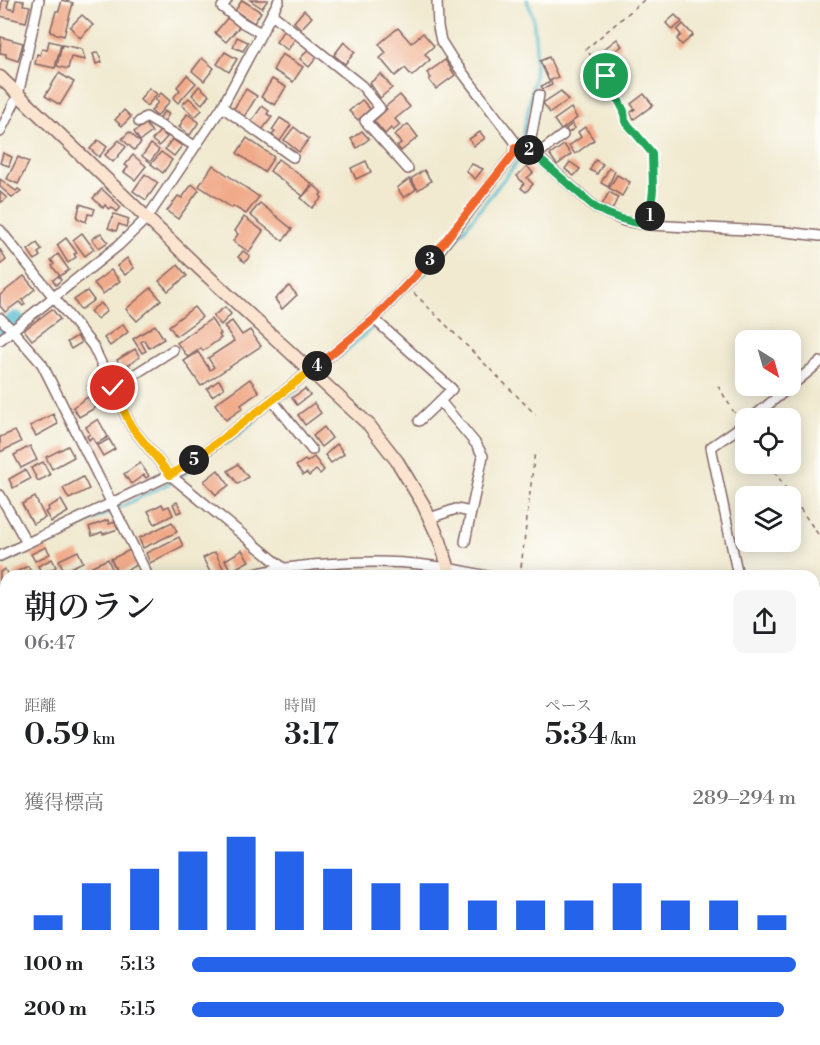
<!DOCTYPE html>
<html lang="ja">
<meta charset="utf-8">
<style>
body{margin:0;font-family:"Libre Bodoni","Noto Serif JP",serif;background:#f6f6f6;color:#202124;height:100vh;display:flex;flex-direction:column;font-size:22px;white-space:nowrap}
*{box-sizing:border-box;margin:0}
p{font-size:20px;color:#757577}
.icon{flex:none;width:33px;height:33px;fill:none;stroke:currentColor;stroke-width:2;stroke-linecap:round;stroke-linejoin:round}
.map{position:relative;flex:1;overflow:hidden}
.side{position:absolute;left:0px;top:570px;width:820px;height:476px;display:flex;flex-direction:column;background:#fff;border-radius:18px 18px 0 0;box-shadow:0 3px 15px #0003}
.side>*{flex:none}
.needle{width:39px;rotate:143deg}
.fabs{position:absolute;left:735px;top:330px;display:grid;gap:12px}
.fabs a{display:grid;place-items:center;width:66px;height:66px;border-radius:12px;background:#fff;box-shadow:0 3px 15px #0003;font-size:30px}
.pin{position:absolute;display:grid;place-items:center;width:51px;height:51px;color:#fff;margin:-26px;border:3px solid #fff;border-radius:50%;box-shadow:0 2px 6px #0007}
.km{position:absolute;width:30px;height:30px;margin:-15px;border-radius:50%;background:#222;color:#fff;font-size:16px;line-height:30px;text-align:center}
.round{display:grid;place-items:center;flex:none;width:63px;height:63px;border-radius:12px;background:#f6f6f6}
.summary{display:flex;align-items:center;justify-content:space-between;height:102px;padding:0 24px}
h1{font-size:33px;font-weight:600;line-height:45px}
.figures{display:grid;grid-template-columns:repeat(3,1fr);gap:9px;height:102px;padding:6px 24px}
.figures div{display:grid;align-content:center}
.figures b{font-size:30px;font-weight:600}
.figures small{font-size:16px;font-weight:400}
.figures p{font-size:16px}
.chart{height:168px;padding:12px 24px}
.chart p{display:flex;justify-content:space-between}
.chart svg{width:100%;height:108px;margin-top:6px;stroke:#2563eb;stroke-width:6}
ul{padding:0 24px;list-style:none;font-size:20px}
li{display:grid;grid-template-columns:96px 72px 1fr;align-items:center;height:45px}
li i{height:15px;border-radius:8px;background:#2563eb}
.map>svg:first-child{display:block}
.water{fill:#50b9ce;stroke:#4d6c7c;stroke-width:1.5}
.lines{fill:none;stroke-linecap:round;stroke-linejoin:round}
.stream{stroke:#50b9ce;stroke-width:3}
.river{stroke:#50b9ce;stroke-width:18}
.building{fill:#f0aa89}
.lane-casing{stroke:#846665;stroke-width:8}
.street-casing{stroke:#846665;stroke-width:12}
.secondary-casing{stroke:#846665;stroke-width:15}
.path{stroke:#846665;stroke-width:1.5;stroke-dasharray:4.5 4.5;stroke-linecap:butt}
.lane{stroke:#fff;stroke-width:4.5}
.street{stroke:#fff;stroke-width:9}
.secondary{stroke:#fce5d0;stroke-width:12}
.split-1-casing{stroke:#fff;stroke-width:12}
.split-2-casing{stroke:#fff;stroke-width:12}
.split-3-casing{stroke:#fff;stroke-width:12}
.split-4-casing{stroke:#fff;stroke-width:12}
.split-5-casing{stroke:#fff;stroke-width:12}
.split-6-casing{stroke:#fff;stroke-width:12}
.split-1{stroke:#22a559;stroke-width:8}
.split-2{stroke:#22a559;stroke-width:8}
.split-3{stroke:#f0652b;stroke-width:8}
.split-4{stroke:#f0652b;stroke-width:8}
.split-5{stroke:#f5b400;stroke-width:8}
.split-6{stroke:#f5b400;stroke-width:8}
</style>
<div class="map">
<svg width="820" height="1045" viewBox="0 0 820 1045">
<rect width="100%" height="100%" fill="#fdfcf7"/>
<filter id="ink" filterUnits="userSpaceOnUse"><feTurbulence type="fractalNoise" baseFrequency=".0167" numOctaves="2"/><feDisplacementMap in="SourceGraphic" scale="12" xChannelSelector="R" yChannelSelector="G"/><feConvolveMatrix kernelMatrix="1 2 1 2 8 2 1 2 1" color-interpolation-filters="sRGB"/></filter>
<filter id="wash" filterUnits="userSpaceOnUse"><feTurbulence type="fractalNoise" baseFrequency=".008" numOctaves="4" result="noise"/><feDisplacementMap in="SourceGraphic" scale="24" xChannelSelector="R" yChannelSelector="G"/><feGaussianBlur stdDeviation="1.35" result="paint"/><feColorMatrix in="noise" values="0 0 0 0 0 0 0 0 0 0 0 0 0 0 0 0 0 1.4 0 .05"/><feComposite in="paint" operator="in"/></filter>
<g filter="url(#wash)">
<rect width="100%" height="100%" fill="#f1ead1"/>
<g class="water">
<path d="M313 572 409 576H284Z"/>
<path d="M814 637H820V674H815Z"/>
<path d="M6 694V740L0 742V696Z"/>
<path d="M820 1013V1045H745L758 1040H814L815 1015Z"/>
</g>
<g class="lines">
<g class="stream">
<path d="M422 276 454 242 518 161 534 79 536 48 533 17 527 0"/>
<path d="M340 356 373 327"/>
<path d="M287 398 300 387"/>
<path d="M226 444 256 421"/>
<path d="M0 565 164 486 195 467"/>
<path d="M814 1000 820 998"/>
<path d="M710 1045 723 1040"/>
</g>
<path class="river" d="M0 331 16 320"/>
</g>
<g id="blocks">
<g class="building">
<path d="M2 0H9L7 8 14 10 16 0 24 1 23 5 30 6 26 22 0 16Z"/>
<path d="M62 0 73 3 64 36 50 32 56 11H59Z"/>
<path d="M242 0 261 12 254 23 235 11Z"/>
<path d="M250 0H268L262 8Z"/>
<path d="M304 10 312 17 301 29 294 22Z"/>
<path d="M82 15 93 25 80 38 70 27Z"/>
<path d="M675 15 682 22 672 30 666 23Z"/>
<path d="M228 17 239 27 226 42 215 33Z"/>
<path d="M683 24 693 35 682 45 677 39 681 35 677 30Z"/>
<path d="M398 28 411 43 423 33 434 46 425 54 430 60 412 76 405 68 395 76 380 58 386 53 379 44Z"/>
<path d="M284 29 296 37 288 50 276 42Z"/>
<path d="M1 37 23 43 18 61 6 57V54L0 53Z"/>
<path d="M237 37 248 42 243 51 233 47Z"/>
<path d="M617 39 622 46 609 55 604 49Z"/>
<path d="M49 41 61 44 55 68 35 64 37 54 40 55 42 49 47 50Z"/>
<path d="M344 42 355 52 345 64 334 55Z"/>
<path d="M62 45 82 49 85 60 71 57 68 69 57 66Z"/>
<path d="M309 48 318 56 309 67 300 59Z"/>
<path d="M98 52 102 62 96 64 93 54Z"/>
<path d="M225 52 237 59 229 72 217 64Z"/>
<path d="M282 54 303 67 293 82 273 70Z"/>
<path d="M549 57 558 77 549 81 540 61Z"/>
<path d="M202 58 214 68 204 81 192 71Z"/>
<path d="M445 60 455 75 436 89 429 80 431 78 427 73Z"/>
<path d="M59 73 74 82 60 105 45 96Z"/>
<path d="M381 74 392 88 380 98 370 83Z"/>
<path d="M187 75 196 83 178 103 173 98 180 90 177 87Z"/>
<path d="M272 79 286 87 275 105 261 97Z"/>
<path d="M551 82 552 85 543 89 541 86Z"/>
<path d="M199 86 209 95 202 104 192 95Z"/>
<path d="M149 88 157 94 147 106 140 100Z"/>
<path d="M246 89 257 96 244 117 233 110Z"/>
<path d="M561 91 568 100 550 113 543 103Z"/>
<path d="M161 93 170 101 157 116 151 111 158 102 155 100Z"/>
<path d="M644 94 653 105 634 119 630 113 635 109 631 104Z"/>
<path d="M400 95 410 107 395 119 400 125 393 131 391 128 385 134 374 121 387 109 385 107Z"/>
<path d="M189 98 202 110 195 117 182 105Z"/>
<path d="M362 100 370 109 358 120 349 111Z"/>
<path d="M262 106 269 111 267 114 272 117 262 130 251 122Z"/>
<path d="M571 108 577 118 561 130 554 120Z"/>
<path d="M124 110 131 117 122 126 115 120Z"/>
<path d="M164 111 169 114 164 122 159 119Z"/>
<path d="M187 114 199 122 190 135 179 127Z"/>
<path d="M280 118 291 125 280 141 272 135 275 132 272 130Z"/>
<path d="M146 124 152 132 140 141 134 132Z"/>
<path d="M408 124 418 137 401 151 397 146 401 143 394 135Z"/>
<path d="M572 124 575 128 568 133 566 129Z"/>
<path d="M294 127 309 139 299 152 284 140Z"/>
<path d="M585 127 594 140 575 154 569 146 581 137 578 132Z"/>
<path d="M160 131 167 137 159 146 152 140Z"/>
<path d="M362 131 369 139 357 148 351 139Z"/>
<path d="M129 132 141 143 134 150 122 139Z"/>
<path d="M480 132 485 138 474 146 469 139Z"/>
<path d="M247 138 274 157 264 172 237 153Z"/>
<path d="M172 139 182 146 174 156 165 149Z"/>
<path d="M98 140 107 147 99 157 90 149Z"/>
<path d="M119 140 126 147 113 162 105 155Z"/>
<path d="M151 144 159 150 150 162 142 156Z"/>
<path d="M564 145 571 154 557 165 550 155Z"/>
<path d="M161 152 172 160 163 173 151 164Z"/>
<path d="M3 153 12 157 9 166 0 163Z"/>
<path d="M133 155 146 166 135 180 124 172 128 167 125 165Z"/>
<path d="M18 157 29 162 18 184 7 179Z"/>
<path d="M278 159 312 184 303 196 270 171Z"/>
<path d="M595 160 603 164 597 174 590 170Z"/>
<path d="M366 161 371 172 356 179 351 168Z"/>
<path d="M570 162 580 169 574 176 565 169Z"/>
<path d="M472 164 483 169 475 179 466 171Z"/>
<path d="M213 165 259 197 246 214 233 206 232 208 199 186Z"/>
<path d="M527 166 533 173 527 178 533 184 526 192 521 188 524 184 517 176Z"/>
<path d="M609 168 615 171 608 187 601 183Z"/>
<path d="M424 170 431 181 418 190 411 179Z"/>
<path d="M145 174 158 183 146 200 133 191Z"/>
<path d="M617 175 630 182 622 196 609 188Z"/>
<path d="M0 179 16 191 18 189 21 191 12 197 0 187Z"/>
<path d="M409 179 416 189 404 198 397 188Z"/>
<path d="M192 184 199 190 178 219 167 211 178 196 182 198Z"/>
<path d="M314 185 322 193 320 195 322 198 312 208 301 198Z"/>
<path d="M102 189 121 207 117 212 112 207 109 209 105 205 103 208 93 198Z"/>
<path d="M0 192 7 198 0 203Z"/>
<path d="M609 192 618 197 612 210 602 205Z"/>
<path d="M260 203 292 229 283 241 250 215Z"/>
<path d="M80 204 95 209 93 215 88 214 86 222 77 218Z"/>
<path d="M114 214 129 219 126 227 119 224 116 231 108 228Z"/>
<path d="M244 217 263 231 249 252 233 241 238 234 235 231Z"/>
<path d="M82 233 94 249 85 256 73 240Z"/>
<path d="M101 233 108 242 99 248 92 239Z"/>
<path d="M66 238 77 253 74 254 76 257 68 263 57 245Z"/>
<path d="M37 243 42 250 38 253 40 256 35 260 28 250Z"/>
<path d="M0 249 6 260 0 265Z"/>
<path d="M243 251 250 256 245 262 238 257Z"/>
<path d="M58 254 69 270 60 276 52 266 54 264 51 260Z"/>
<path d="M127 258 134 268 125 275 117 266Z"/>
<path d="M178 265 187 276 168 291 159 281Z"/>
<path d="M111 270 120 281 103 294 94 283Z"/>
<path d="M24 276 35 289 22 300 25 304 23 306 19 302 5 312 0 306V295Z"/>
<path d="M58 276 61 280 56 285 53 280Z"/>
<path d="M289 286 297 295 282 309 275 299Z"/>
<path d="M151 288 161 300 137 321 126 309Z"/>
<path d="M87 291 94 300 80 310 74 300Z"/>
<path d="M101 303 107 311 97 319 90 311Z"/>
<path d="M194 307 202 317 176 336 169 326Z"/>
<path d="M225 307 231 314 221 325 213 316Z"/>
<path d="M52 309 60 319 32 340 24 330Z"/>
<path d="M211 319 221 334 219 335 221 338 203 351 201 348 188 357 177 343Z"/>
<path d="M232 321 242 335 250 330 261 346 201 386 184 361 198 352 210 370 214 367 208 358 234 341 224 326Z"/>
<path d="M123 324 128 332 110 346 104 338Z"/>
<path d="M155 325 164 339 149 348 144 340 141 342 146 351 142 353 133 339Z"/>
<path d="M77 336 81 343 71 349 67 342Z"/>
<path d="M135 349 140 357 128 365 130 367 123 371 117 360Z"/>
<path d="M101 379 108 393 102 396 100 392 94 396 88 386Z"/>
<path d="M250 379 259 392 241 405 243 408 226 420 215 404Z"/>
<path d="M219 380 224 388 212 396 207 389Z"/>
<path d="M305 389 310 395 297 405 292 398Z"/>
<path d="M88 397 95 408 79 417 73 407Z"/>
<path d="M314 403 321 413 305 425 298 415Z"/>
<path d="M53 414 58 424 36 436 30 426Z"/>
<path d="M98 419 108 437 96 444 92 437 89 440 87 436 90 434 86 427Z"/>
<path d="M324 427 332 438 321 447 313 436Z"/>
<path d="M15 431 21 442 0 452V437Z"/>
<path d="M109 439 115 449 103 456 97 446Z"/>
<path d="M337 444 344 454 331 463 325 455Z"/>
<path d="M30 446 37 460 21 468 14 455Z"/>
<path d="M68 446 74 457 52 469 46 457Z"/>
<path d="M314 457 324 470 320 474 316 470 309 476 307 473 303 475 296 466 305 460 307 462Z"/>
<path d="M43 462 50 475 38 481 31 468Z"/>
<path d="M140 463 149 476 146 478 144 475 131 484 124 474Z"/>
<path d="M238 464 248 477 238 484 228 471Z"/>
<path d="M25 470 30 479 13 488 9 479Z"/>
<path d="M218 470 229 485 216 495 204 481Z"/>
<path d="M83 477 89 489 69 499 63 488Z"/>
<path d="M35 497 45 518 33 524 22 504Z"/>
<path d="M61 500 68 512 51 522 45 512 49 510 48 507Z"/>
<path d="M177 502 182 511 177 513 173 504Z"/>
<path d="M162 504 164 508 169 506 173 515 155 524 148 511Z"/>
<path d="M108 520 109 524 115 522 118 529 103 534 102 532 92 536 89 527Z"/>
<path d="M172 522 177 532 143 548 139 538Z"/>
<path d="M179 537 183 546 150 563 146 553Z"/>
<path d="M46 547 50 554 35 561 31 554Z"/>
<path d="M130 550 137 565 118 574 111 559Z"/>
<path d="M242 550 249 561 231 571 225 560Z"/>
<path d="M78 551 83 562 64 571 59 560Z"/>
<path d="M215 552 224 570 217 574 218 576H212L203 558Z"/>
<path d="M52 559 56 567 42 574 38 566Z"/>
<path d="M108 559 114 574 96 576 92 566Z"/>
<path d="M28 566 33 576H15L14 573Z"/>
<path d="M5 569 8 576H6V584L0 587V572Z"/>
<path d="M82 571 85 576H72Z"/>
<path d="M6 592V606L0 609V596Z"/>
<path d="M814 701 820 702V726L814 725Z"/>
<path d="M814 729 819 730 820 748 814 747Z"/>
<path d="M814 754 820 755V768H814Z"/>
<path d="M6 791V803L3 804 0 794Z"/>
<path d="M0 831 6 843V845L0 848Z"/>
<path d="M6 861V877L0 864Z"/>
<path d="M0 878 6 891V895L3 896 6 902 0 905Z"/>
<path d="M4 996 6 997V1017L0 1014V1003Z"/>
<path d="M71 1040H76L82 1043 80 1045H68Z"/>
<path d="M93 1040H110L107 1045H96L91 1042Z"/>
<path d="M276 1040H288L289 1045H277Z"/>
<path d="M304 1040H314V1044L305 1045Z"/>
<path d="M266 1041 267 1045H250V1044Z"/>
</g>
</g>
</g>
<g filter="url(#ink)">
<use href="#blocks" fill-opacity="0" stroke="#846665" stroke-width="1.5"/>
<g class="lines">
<defs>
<g id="lane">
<path d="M814 824 820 823"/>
<path d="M814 853 820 854"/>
<path d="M814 878 820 876"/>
<path d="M814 898 820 896"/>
<path d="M814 913 820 912"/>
<path d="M815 926 820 940"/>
<path d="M814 958 820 960"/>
<path d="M814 971 820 968"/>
</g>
<g id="street">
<path d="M227 0 222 7 241 22 261 33"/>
<path d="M272 14 362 86 380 108 365 121 408 169"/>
<path d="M222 107 293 157"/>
<path d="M139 122 146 117 195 146"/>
<path d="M0 132 18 95 39 0"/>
<path d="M515 148 529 149 596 208 624 221 649 225 786 232 820 236"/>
<path d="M529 149 539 95"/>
<path d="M536 155 563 135"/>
<path d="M0 230 93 346 131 426 170 475 282 567"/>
<path d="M0 318 13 331 42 364 148 576"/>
<path d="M374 319 452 389 440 401"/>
<path d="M0 340 119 245 147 218 222 107 279 0"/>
<path d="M113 388 173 350"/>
<path d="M272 400 312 450"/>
<path d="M752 418 820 362"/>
<path d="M419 421 440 401 476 444 483 456 471 512"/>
<path d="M0 495 27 543"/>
<path d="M430 518 456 509 471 512 465 542"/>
<path d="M0 556 183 469 331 355 376 317 439 251 514 153 516 143 453 60 441 41 438 27 437 0"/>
<path d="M249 576C271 568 290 568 312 565 378 559 424 561 487 576"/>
<path d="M738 576 711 447 746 423"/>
<path d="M814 626 820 627"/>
<path d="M0 688 6 685"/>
<path d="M814 810 820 809"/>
<path d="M0 818H2L6 827"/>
<path d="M0 912 6 909"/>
<path d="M0 941 6 956"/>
<path d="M0 974 6 970"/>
<path d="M0 1025 6 1028"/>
<path d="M25 1040 35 1045"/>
<path d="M239 1040 240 1045"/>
<path d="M622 1045 636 1040"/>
</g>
<g id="secondary">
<path d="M0 77 200 269 369 425 397 461 423 504 440 541 451 576"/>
<path d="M814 689H820"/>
<path d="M0 755 6 752"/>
<path d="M547 1040 548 1045"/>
</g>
</defs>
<use href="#lane" class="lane-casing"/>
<use href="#street" class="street-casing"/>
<use href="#secondary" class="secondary-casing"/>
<g class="path">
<path d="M644 0 586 49 606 76 624 111 625 121 652 153 653 190 650 215"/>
<path d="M414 293 536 415"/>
<path d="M718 386 737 417"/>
<path d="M769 464 820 537"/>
<path d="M520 576 535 451"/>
<path d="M815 617 820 586"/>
</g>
<use href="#lane" class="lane"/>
<use href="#street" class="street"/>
<use href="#secondary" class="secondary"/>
</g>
</g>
<g class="lines" filter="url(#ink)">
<defs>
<path id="split-1" d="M606 76 624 111 625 121 652 153 653 190 650 216"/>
<path id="split-2" d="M529 150 596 208C613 218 629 222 649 225L650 216"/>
<path id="split-3" d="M430 260 514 153 515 148 529 150"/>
<path id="split-4" d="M317 366 374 319 430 260"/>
<path id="split-5" d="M194 460 317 366"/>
<path id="split-6" d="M113 388 131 426 170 475 194 460"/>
</defs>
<use href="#split-1" class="split-1-casing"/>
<use href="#split-2" class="split-2-casing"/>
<use href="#split-3" class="split-3-casing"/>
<use href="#split-4" class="split-4-casing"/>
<use href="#split-5" class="split-5-casing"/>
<use href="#split-6" class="split-6-casing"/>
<use href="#split-1" class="split-1"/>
<use href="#split-2" class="split-2"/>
<use href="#split-3" class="split-3"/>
<use href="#split-4" class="split-4"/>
<use href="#split-5" class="split-5"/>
<use href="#split-6" class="split-6"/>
</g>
</svg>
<div class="fabs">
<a><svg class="needle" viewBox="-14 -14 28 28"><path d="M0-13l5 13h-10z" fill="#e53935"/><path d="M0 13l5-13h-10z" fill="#757577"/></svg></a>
<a><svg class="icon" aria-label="locate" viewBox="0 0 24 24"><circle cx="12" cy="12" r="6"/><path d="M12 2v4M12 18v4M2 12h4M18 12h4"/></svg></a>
<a><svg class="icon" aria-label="layers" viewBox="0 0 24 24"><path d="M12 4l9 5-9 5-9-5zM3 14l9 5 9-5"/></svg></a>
</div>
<div class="pin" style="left:606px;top:76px;background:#1e9e55"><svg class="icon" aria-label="arrive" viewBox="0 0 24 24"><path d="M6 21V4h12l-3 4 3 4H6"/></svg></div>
<div class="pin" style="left:113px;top:388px;background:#d93025"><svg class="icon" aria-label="check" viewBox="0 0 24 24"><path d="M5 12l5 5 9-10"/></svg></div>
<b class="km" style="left:650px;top:216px">1</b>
<b class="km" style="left:529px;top:150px">2</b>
<b class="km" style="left:430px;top:260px">3</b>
<b class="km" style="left:317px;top:366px">4</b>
<b class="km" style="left:194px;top:460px">5</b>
<section class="side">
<div class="summary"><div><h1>朝のラン</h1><p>06:47</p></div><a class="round"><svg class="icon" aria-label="share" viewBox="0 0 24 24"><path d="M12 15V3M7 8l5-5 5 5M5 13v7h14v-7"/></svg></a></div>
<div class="figures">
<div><p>距離</p><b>0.59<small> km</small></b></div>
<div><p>時間</p><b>3:17</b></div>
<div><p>ペース</p><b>5:34<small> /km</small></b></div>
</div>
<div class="chart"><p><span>獲得標高</span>289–294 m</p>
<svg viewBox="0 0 160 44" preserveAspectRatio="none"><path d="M5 44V38M15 44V25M25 44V19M35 44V12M45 44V6M55 44V12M65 44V19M75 44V25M85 44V25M95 44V32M105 44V32M115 44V32M125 44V25M135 44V32M145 44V32M155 44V38"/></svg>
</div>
<ul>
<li><b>100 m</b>5:13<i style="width:100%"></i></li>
<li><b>200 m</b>5:15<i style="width:98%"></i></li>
</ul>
</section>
</div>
